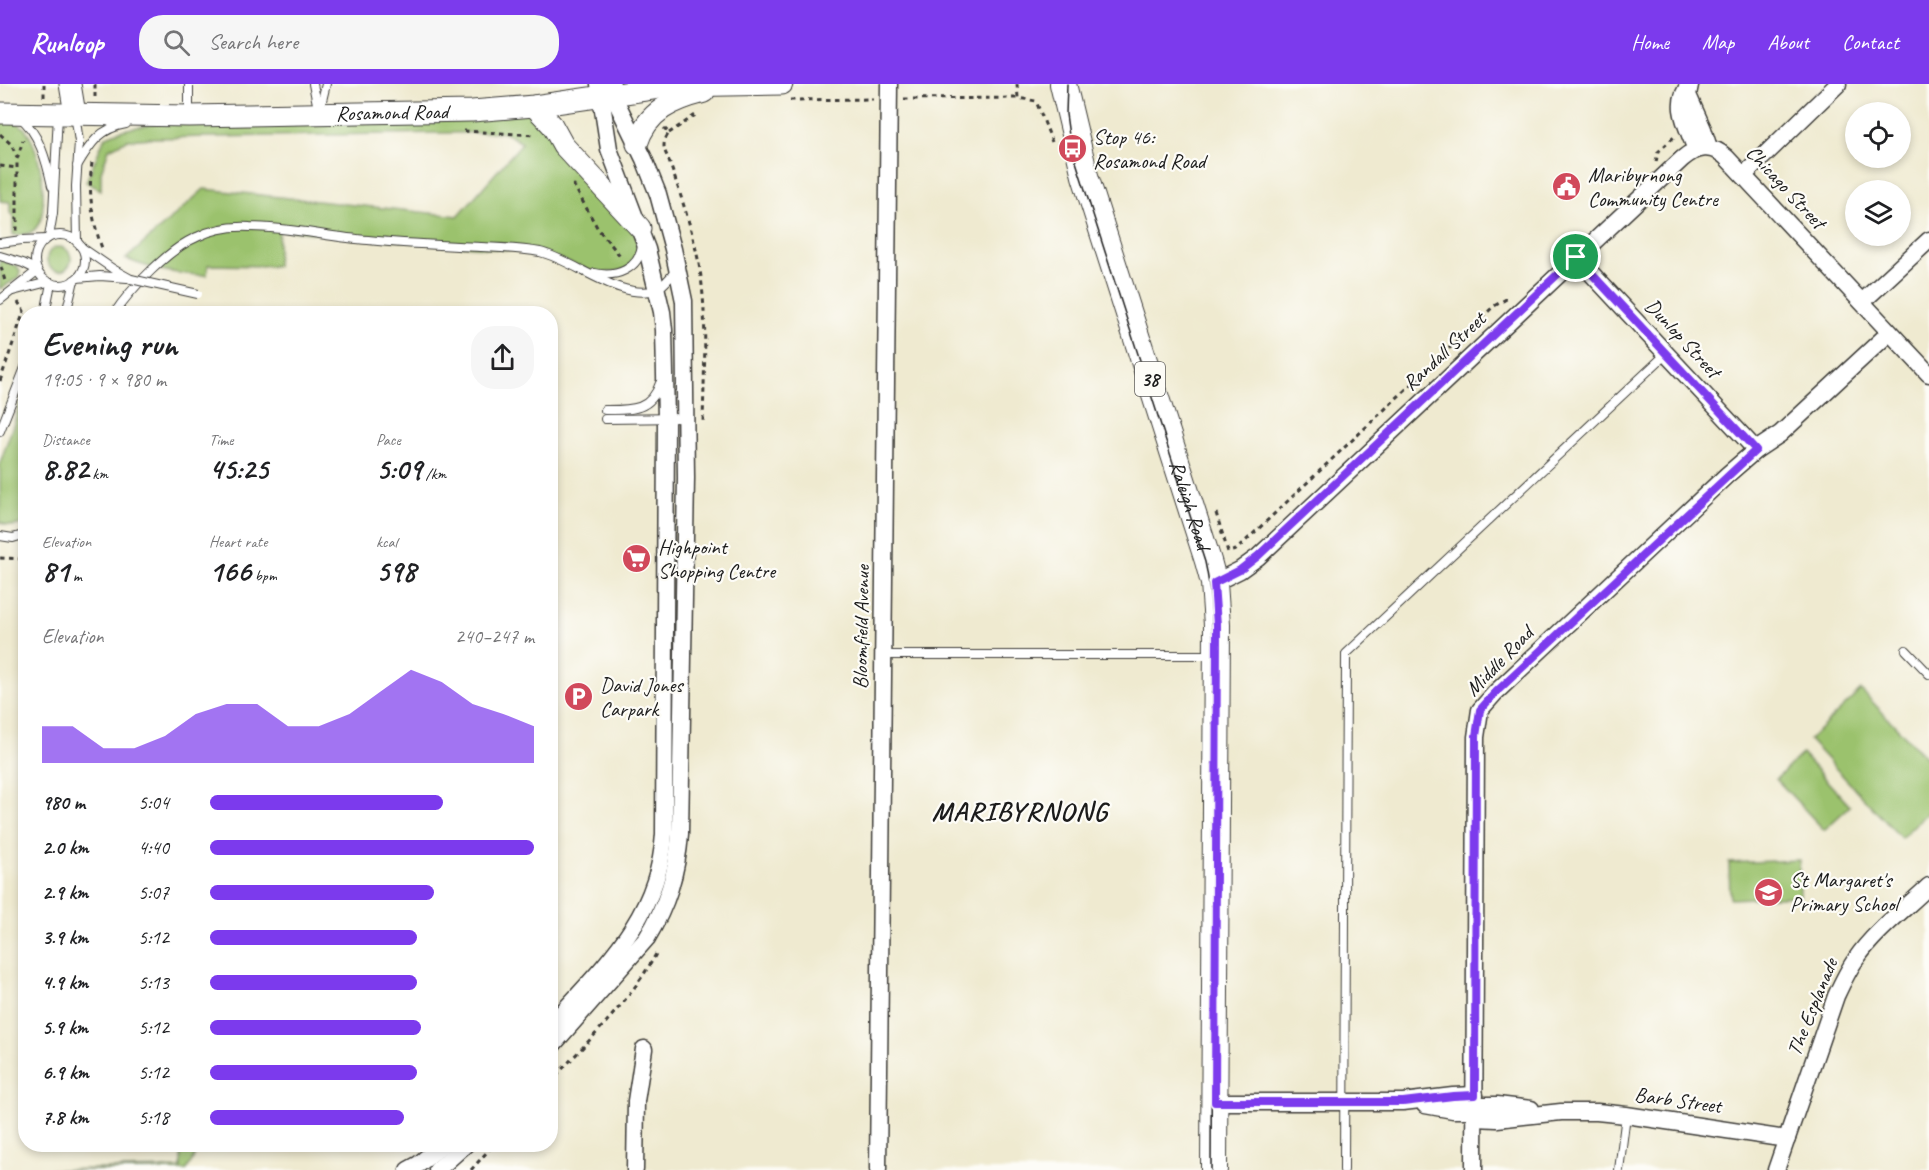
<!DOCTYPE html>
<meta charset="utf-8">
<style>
body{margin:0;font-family:Caveat,sans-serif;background:#f6f6f6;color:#202124;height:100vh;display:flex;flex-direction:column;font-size:22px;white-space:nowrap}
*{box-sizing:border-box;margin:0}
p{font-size:20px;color:#757577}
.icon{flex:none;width:33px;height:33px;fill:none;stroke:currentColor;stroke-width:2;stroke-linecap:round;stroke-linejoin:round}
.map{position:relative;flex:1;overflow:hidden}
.side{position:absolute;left:18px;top:222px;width:540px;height:846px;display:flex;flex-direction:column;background:#fff;border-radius:24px;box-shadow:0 3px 9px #0003}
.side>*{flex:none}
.tools{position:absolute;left:1845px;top:18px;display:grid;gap:12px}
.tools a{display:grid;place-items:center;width:66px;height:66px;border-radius:50%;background:#fff;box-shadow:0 3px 9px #0003;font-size:30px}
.pin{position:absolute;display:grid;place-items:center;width:51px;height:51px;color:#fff;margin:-26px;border:3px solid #fff;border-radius:50%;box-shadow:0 2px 6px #0007}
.round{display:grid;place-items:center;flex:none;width:63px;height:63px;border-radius:24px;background:#f6f6f6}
.headline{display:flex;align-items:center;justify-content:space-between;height:102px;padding:0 24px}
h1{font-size:33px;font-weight:800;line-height:45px}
.figures{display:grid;grid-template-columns:repeat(3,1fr);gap:9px;height:102px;padding:6px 24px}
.figures div{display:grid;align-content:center}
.figures b{font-size:30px;font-weight:800}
.figures small{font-size:16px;font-weight:400}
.figures p{font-size:16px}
.chart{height:168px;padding:12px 24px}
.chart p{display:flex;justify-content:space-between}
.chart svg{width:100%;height:108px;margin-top:6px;fill:#7c3aed;opacity:.7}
ul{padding:0 24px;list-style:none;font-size:20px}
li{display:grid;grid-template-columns:96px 72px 1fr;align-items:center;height:45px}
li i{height:15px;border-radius:8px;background:#7c3aed}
header{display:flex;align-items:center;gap:36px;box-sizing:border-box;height:84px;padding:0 30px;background:#7c3aed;color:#fff}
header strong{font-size:28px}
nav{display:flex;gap:33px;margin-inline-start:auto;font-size:21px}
.search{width:420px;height:54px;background:#f6f6f6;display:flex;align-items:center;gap:15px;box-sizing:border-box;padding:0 21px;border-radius:24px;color:#757577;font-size:22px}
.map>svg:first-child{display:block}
.green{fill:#9bc26d;stroke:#5c6f44;stroke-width:1.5}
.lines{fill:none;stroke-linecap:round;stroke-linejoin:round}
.service-casing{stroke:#3c3b37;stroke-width:10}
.minor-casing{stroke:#3c3b37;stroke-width:19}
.tertiary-casing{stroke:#3c3b37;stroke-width:23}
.primary-casing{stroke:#3c3b37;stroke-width:28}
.path{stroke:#3c3b37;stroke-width:3;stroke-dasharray:4.5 4.5;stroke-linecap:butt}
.service{stroke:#fff;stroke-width:8}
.minor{stroke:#fff;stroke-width:16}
.tertiary{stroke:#fff;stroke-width:21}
.primary{stroke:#fff;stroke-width:26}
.tram{stroke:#1c1c1c;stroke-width:1.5}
.service-bridge-casing{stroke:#3c3b37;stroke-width:10;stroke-linecap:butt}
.service-bridge{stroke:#fff;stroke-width:8}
.route-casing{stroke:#fff;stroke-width:12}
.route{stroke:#7c3aed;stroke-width:8}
.labels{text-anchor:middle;stroke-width:4.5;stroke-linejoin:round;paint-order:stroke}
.shield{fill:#fdfcf7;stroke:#605f5e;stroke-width:1.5}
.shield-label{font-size:20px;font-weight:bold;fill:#1c1c1c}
.street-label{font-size:21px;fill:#1c1c1c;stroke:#fdfcf7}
.poi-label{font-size:21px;fill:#1c1c1c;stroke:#fdfcf7;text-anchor:start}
.district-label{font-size:27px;font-weight:bold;letter-spacing:1.5px;fill:#1c1c1c;stroke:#fdfcf7}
</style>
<header>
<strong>Runloop</strong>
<div class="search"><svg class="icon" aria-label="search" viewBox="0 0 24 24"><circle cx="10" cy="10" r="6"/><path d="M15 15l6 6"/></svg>Search here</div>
<nav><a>Home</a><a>Map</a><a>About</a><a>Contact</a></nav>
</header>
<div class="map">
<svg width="1929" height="1086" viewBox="0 0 1929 1086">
<rect width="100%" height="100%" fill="#fdfcf7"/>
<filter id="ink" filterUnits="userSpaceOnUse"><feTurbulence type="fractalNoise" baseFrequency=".0167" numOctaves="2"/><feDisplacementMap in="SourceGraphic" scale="12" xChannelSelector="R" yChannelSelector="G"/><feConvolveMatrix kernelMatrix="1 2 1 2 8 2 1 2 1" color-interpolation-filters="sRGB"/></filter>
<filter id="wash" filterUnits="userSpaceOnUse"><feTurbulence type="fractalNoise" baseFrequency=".008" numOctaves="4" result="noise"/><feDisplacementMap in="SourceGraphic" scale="24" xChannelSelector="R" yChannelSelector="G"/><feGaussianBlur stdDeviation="1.35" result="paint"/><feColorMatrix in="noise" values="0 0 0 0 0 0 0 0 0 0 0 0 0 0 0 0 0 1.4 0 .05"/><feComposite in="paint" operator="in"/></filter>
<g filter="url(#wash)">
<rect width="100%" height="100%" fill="#efead0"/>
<g class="green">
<path d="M534 22 642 158 629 185 598 190 544 169 279 146 277 182 208 181 207 191C177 191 153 186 126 175L204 105 458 132 522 59 504 48 152 54 127 56 109 65 101 88V106L86 98 104 55 109 51 123 46 189 32Z"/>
<path d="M0 36C8 37 16 37 22 42 40 57 50 123 38 141 32 151 23 151 13 151V130L10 129V118L0 117Z"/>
<circle cx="59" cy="175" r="12"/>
<path d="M0 176 17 182 20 187 18 194 0 205Z"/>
<path d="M25 307V438C17 443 9 443 0 438V379Z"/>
<path d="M1861 606 1929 677V727L1901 754 1809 656Z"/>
<path d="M1802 670 1850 722 1824 746 1776 695Z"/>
<path d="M1799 776 1800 812 1730 815 1729 779Z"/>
<path d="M181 1069H196L187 1086H42L181 1084Z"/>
</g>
</g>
<g filter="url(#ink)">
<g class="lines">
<defs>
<g id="service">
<path d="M189 0V32"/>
<path d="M313 0 318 25"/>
<path d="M319 29 326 0"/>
<path d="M75 30 79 58 76 102 77 158"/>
<path d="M19 33C39 47 47 79 52 102"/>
<path d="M77 82C90 60 100 44 126 40"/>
<circle cx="60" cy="176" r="25"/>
<path d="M49 153 53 129 58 31"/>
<path d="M0 159 22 156 47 155"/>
<path d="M81 163 113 185 131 195"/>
<path d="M0 172 23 179 37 186"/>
<path d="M595 189C616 194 639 185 642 162"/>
<path d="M77 194 100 192 127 194"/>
<path d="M13 207 48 198"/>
<path d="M0 216 37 187"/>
<path d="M45 230 51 199"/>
<path d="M66 230 74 196"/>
<path d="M114 230C130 205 170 164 197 153 213 145 232 142 250 143 289 143 329 153 368 156 405 160 443 161 481 163 501 164 521 164 540 168 574 176 621 217 655 206 663 203 672 191 678 184"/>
<path d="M605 326C631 326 651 327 660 299"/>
<path d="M605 335 686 334"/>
<path d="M0 347 26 281"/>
<path d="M0 452 13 454 26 450"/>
<path d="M1906 566 1929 590"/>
<path d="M884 571H1213"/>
<path d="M1344 1086 1346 570 1666 270"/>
<path d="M1619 1086 1626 1031"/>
</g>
<g id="minor">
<path d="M1690 0C1672 21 1688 43 1696 66"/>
<path d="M1690 1 1688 11 1703 45 1709 64"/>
<path d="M1744 91 1838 0"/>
<path d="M1576 173 1756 366"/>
<path d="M1862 218 1929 156"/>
<path d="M1214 499 1240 486 1258 473 1682 75C1697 62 1712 60 1726 73L1929 290"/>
<path d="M550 942C603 883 659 834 664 750L666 335 664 246 662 228 647 165 609 65 599 0"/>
<path d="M550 964 647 854C667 821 677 789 680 750L686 394 684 217 673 165 658 110 644 75 613 11 612 0"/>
<path d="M1215 1018H1403L1453 1012 1475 1011"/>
<path d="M1425 1021 1453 1026H1475"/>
<path d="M1475 1021H1497L1531 1025"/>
<path d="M1475 1034 1497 1035 1561 1028H1597L1626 1031 1787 1055"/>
<path d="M408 1086 419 1080 443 1060"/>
<path d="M437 1086 466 1060"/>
<path d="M635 1086 636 1017 644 965"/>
<path d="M878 1086 889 0"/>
<path d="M1474 1086 1476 653 1480 626 1495 609 1727 391 1756 366 1780 350 1889 249"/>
<path d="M1776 1086 1836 912C1842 899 1848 886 1856 875 1874 848 1905 825 1929 802"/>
</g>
<g id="tertiary">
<path d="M70 0 75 30"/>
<path d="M534 22 552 41 563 61 640 144"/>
<path id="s1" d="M0 29 189 32 472 27 534 22 673 2 782 0"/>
<path d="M637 60C647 27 673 16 704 8"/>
</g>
<g id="primary">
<path id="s2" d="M1063 0 1085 92 1208 477 1214 499 1217 541 1214 1086"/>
</g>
</defs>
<use href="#service" class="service-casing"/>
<use href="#minor" class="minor-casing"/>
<use href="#tertiary" class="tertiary-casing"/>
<use href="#primary" class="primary-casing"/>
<g class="path">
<path d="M95 0V13"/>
<path d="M1017 0 1018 14 1036 17 1052 58"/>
<path d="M44 13V0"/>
<path d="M904 15 1018 14"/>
<path d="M790 16 873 15"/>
<path d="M664 44 669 49C662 59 663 64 668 74 680 109 692 144 699 180 708 232 704 287 703 340"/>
<path d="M464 47 535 51"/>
<path d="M669 49 697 30"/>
<path d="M0 50 11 60 17 73"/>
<path d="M1656 78 1658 68 1674 53"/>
<path d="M92 79C88 108 92 137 102 164"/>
<path d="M0 82 17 84"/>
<path d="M573 100 598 145 622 174"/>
<path d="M15 145H17V75L23 56"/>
<path d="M1 183 5 197"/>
<path d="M0 297 24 227 18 218"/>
<path d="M1216 429 1228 468 1236 466 1494 222 1508 214"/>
<path d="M0 474 26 475"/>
<path d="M550 998C588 957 631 917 657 868"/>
<path d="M471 1086 494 1060"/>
</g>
<use href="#service" class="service"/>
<use href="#minor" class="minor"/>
<use href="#tertiary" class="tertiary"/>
<use href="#primary" class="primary"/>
<path class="tram" d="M1067 0 1066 30 1070 59 1205 478C1212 509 1213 539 1213 571L1211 1086"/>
<defs>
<path id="service-bridge" d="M131 195 198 210"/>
</defs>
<use href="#service-bridge" class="service-bridge-casing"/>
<use href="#service-bridge" class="service-bridge"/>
</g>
</g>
<g class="lines" filter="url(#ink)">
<defs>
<path id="route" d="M1576 173 1756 366 1495 609 1480 626 1476 652 1475 1011 1453 1012 1403 1018H1215L1217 541 1214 499 1240 486 1258 472Z"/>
</defs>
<use href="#route" class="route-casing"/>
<use href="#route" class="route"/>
</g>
<defs>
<symbol id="bus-disc" viewBox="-11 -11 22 22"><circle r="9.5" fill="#d1495b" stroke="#fdfcf7"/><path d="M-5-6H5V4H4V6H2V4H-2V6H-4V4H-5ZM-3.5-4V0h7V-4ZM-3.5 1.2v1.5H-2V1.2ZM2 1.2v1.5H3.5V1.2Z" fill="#fff"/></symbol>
<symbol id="civic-disc" viewBox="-11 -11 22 22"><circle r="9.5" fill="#d1495b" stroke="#fdfcf7"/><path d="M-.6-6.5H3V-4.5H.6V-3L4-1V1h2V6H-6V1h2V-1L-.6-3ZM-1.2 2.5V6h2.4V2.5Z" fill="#fff"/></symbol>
<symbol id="supermarket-disc" viewBox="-11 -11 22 22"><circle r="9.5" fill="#d1495b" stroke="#fdfcf7"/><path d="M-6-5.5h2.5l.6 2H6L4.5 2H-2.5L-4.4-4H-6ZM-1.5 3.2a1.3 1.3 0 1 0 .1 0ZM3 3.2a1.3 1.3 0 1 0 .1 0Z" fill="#fff"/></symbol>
<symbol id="parking-disc" viewBox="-11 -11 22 22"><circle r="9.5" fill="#d1495b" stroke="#fdfcf7"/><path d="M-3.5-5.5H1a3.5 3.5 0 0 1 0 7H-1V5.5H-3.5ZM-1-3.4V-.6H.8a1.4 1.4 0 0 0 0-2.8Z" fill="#fff"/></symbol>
<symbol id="school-disc" viewBox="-11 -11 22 22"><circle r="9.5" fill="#d1495b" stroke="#fdfcf7"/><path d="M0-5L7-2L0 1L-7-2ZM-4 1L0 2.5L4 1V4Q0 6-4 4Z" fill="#fff"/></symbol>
</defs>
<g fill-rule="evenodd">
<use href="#bus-disc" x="1056" y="48" width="33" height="33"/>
<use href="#civic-disc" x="1550" y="86" width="33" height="33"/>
<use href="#supermarket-disc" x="620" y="458" width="33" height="33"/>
<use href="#parking-disc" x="562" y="596" width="33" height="33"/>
<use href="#school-disc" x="1752" y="792" width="33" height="33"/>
</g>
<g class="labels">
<rect class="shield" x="1135" y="278" width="30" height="34" rx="4.5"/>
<g class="shield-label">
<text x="1150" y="302">38</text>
</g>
<g class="street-label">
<text dy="7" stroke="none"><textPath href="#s1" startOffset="392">Rosamond Road</textPath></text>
<text transform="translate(1786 103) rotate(47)" y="7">Chicago Street</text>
<text transform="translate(1683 254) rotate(47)" y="7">Dunlop Street</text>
<text transform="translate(1444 267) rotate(-43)" y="7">Randall Street</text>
<text dy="7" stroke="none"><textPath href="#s2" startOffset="440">Raleigh Road</textPath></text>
<text transform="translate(861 543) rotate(-89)" y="7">Bloomfield Avenue</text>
<text transform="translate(1499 577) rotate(-46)" y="7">Middle Road</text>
<text transform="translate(1812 923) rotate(-68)" y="7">The Esplanade</text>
<text transform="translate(1678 1016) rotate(8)" y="7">Barb Street</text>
</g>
<g class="poi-label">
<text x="1093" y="60">Stop 46:<tspan x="1093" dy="24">Rosamond Road</tspan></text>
<text x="1588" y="98">Maribyrnong<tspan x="1588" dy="24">Community Centre</tspan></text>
<text x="658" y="470">Highpoint<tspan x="658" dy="24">Shopping Centre</tspan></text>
<text x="600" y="608">David Jones<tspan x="600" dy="24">Carpark</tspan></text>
<text x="1790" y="803">St Margaret's<tspan x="1790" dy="24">Primary School</tspan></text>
</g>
<g class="district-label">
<text x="1020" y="736">MARIBYRNONG</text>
</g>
</g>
</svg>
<div class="tools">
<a><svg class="icon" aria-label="locate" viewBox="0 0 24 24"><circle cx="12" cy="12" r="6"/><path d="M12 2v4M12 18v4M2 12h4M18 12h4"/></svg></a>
<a><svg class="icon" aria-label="layers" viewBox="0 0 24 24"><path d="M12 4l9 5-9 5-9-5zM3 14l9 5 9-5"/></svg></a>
</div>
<div class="pin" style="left:1576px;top:173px;background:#1e9e55"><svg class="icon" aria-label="arrive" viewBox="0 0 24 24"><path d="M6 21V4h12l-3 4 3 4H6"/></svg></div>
<section class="side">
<div class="headline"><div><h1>Evening run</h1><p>19:05 · 9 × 980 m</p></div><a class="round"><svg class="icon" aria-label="share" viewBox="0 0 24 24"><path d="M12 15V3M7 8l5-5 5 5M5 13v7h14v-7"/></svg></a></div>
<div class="figures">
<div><p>Distance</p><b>8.82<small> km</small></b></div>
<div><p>Time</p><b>45:25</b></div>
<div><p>Pace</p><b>5:09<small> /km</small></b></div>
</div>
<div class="figures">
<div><p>Elevation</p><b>81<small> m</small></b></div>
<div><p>Heart rate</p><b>166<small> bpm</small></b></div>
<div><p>kcal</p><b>598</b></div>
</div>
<div class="chart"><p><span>Elevation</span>240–247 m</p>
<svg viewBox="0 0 160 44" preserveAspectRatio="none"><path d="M0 44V29L10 29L20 38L30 38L40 33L50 24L60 20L70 20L80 29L90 29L100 24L110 15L120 6L130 11L140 20L150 24L160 29V44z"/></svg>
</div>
<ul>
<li><b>980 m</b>5:04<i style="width:72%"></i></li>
<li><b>2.0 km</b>4:40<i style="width:100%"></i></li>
<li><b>2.9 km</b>5:07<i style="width:69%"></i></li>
<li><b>3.9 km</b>5:12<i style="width:64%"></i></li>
<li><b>4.9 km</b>5:13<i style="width:64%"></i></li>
<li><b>5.9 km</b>5:12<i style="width:65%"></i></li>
<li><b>6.9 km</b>5:12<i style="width:64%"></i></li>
<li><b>7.8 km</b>5:18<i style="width:60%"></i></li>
</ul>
</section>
</div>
